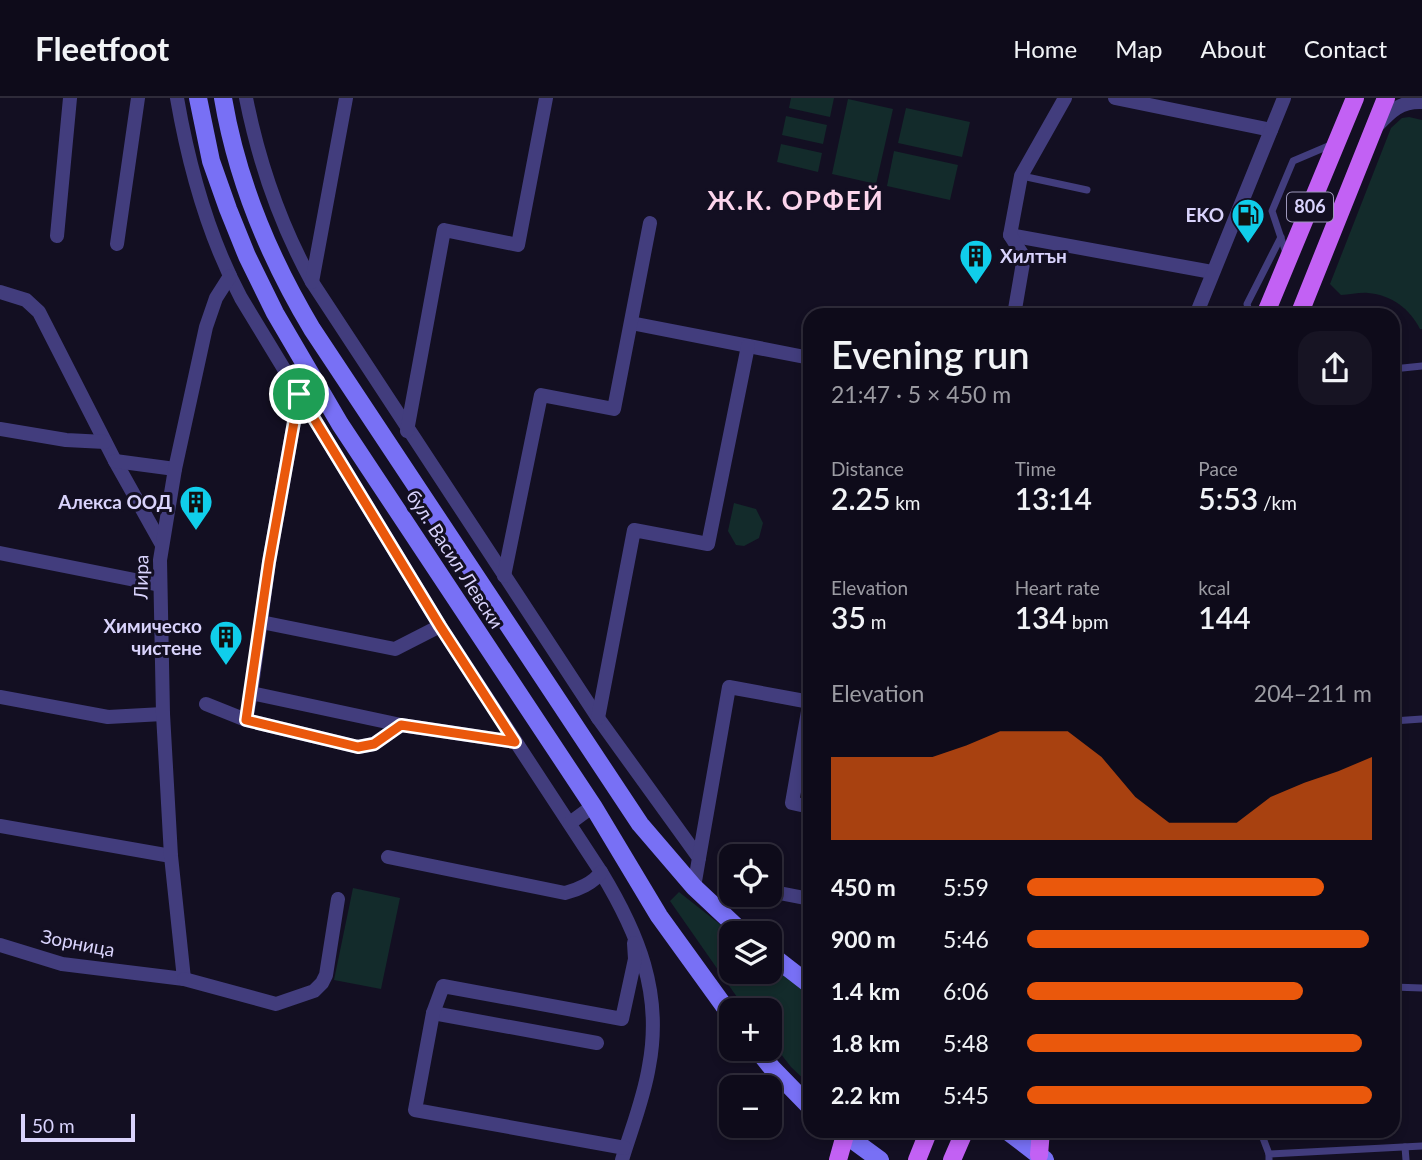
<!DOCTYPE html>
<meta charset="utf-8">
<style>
body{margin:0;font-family:Lato,sans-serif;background:#171423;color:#f1f3f6;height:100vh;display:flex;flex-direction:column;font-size:26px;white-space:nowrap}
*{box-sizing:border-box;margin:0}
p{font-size:23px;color:#9b9ba2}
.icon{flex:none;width:38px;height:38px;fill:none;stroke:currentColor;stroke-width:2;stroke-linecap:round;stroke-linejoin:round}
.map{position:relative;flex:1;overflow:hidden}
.drawer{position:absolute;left:803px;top:210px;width:597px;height:830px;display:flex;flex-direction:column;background:#0e0b1a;border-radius:21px;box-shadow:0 4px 10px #0003,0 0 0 2px #2e2b39}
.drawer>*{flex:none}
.tools{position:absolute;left:719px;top:746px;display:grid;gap:14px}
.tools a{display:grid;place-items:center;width:63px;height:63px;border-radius:14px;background:#0e0b1a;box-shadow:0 4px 10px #0003,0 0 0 2px #2e2b39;font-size:35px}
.scale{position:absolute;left:21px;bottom:18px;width:114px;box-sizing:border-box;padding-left:7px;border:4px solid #d9d3fc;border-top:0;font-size:19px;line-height:24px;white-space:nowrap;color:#d9d3fc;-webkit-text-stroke:5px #130f22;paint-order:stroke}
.pin{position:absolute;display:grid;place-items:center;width:60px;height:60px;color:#fff;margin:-30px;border:4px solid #fff;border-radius:50%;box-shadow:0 2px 7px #0007}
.round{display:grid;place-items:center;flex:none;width:74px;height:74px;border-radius:21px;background:#171423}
.overview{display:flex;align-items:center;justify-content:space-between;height:119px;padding:0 28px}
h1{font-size:38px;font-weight:600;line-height:52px}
.metrics{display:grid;grid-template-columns:repeat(3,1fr);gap:10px;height:119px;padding:7px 28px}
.metrics div{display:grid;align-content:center}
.metrics b{font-size:30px;font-weight:600}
.metrics small{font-size:19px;font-weight:400}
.metrics p{font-size:19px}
.chart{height:196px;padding:14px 28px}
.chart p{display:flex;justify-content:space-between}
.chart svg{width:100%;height:126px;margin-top:7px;fill:#ea580c;opacity:.7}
ul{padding:0 28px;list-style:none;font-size:23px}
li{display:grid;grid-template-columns:112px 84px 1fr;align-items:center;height:52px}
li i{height:18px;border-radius:9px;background:#ea580c}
header{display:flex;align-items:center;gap:42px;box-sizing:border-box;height:98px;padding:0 35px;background:#0e0b1a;border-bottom:2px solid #2e2b39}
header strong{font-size:33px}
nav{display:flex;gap:38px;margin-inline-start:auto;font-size:24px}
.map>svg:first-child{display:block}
.green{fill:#132b2b}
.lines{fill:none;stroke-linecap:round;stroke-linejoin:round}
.service{stroke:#423d7d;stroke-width:7}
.minor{stroke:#423d7d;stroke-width:14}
.secondary{stroke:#7870f5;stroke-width:18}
.primary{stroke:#c261f4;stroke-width:18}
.route-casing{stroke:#fff;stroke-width:14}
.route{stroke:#ea580c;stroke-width:9}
.labels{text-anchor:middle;stroke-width:6;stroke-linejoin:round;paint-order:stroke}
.shield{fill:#130f22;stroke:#9e98bb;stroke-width:2}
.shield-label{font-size:18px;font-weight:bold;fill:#d9d3fc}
.poi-label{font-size:19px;font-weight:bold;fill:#d9d3fc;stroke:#130f22;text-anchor:end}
.street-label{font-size:19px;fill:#d9d3fc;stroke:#130f22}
.district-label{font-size:26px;font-weight:bold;letter-spacing:2px;fill:#fcd5ec;stroke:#130f22}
</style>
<header>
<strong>Fleetfoot</strong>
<nav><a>Home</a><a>Map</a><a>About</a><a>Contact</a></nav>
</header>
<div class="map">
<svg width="1422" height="1062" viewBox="0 0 1422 1062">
<rect width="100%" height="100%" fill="#130f22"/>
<g class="green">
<path d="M791 0H834L830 19 789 10Z"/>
<path d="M848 1 893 11 876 86 832 76Z"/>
<path d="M906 10 970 24 962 59 898 45Z"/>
<path d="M786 18 827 27 823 46 782 37Z"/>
<path d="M1409 19 1422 22V231H1420C1410 211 1392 197 1368 195 1360 194 1350 197 1341 197L1330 186 1391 30 1402 20Z"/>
<path d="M781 46 822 55 818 74 777 64Z"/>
<path d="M894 53 958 67 950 102 887 88Z"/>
<path d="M734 405 756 411 763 425 759 440 744 448 736 447 728 433Z"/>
<path d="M353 790 400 800 381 891 334 882Z"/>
<path d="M679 794 731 835 732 873H770V866L810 898V987L791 969 770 942V912H746L670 803Z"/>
</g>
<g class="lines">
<g class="service">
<path d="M1022 78 1087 92"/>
<path d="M1286 155 1272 113 1293 63 1333 46"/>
<path d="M1250 217 1247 206 1281 139"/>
<path d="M1393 271 1422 268"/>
<path d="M1393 623 1422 621"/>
<path d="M1393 889 1422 890"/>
<path d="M1260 1032 1269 1056"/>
<path d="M1405 1049 1406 1062"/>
<path d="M1269 1062V1056L1422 1048"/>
</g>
<g class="minor">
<path d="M177 0C189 69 208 138 241 200L440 528 601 774C638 835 663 895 649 968 644 1000 631 1032 622 1062"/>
<path d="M246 0C259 65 280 126 312 184L598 620 699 760 694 789"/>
<path d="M1115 0 1271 32"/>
<path d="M1377 28C1391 13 1401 3 1422 4"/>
<path d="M1010 137 1212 174"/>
<path d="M57 138 70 0"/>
<path d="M117 146 138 0"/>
<path d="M312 184 346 0"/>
<path d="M0 194 26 202 39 214 115 363 161 445"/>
<path d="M1014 217 1024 159 1010 137 1021 78 1065 0"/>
<path d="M1196 217 1284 0"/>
<path d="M631 225 810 260"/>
<path d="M0 331 66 342 105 344"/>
<path d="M407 333 444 132 518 147 546 0"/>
<path d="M115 363 175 371"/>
<path d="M0 455 160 487"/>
<path d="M504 478 541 297 614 311 650 125"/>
<path d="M261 524 395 551 440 528"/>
<path d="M251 595 269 464 299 296"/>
<path d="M0 599 108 619 163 616"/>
<path d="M810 602 792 705 810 709"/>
<path d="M206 606 246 622 358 649 374 646 401 627"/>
<path d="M598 620 634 432 708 446 748 248"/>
<path d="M246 622 251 595 401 627 515 644"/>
<path d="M570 725 593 708"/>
<path d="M0 728 171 758"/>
<path d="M388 759 565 795C577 792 594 785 601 774"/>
<path d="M699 760 729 589 810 604"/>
<path d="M774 794 810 801"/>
<path d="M0 847 62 866 184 881 171 758 163 616 160 462 175 371 206 229 216 200 230 178"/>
<path d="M184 881 276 906 314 893 322 885 326 877 338 801"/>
<path d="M433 915 597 945"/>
<path d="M625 1050 415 1012 433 915 443 888 622 921 635 861 634 845"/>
</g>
<g class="secondary">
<path d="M198 0 211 63 228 111 247 158 275 215 340 326 593 708 659 818 732 919"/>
<path d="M223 0C237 83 269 159 312 231L640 726 694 789 743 835"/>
<path d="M770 856 810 887"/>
<path d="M756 950 772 970 810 1009"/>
<path d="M839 1032 880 1062"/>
<path d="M1006 1032 1045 1062"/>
</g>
<g class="primary">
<path d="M1265 217 1355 0"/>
<path d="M1299 217 1386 0"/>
<path d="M1039 1057 1041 1032"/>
<path d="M838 1062 845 1037"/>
<path d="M917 1062 929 1032"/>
<path d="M952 1062 965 1032"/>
</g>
</g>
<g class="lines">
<defs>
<path id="route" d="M299 296 440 528 515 644 401 627 374 646 358 649 246 622 269 464Z"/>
</defs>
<use href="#route" class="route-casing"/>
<use href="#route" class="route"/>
</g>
<defs>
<symbol id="fuel-pin" viewBox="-11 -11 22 30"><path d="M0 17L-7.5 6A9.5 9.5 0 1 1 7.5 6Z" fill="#10ceeb" stroke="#130f22"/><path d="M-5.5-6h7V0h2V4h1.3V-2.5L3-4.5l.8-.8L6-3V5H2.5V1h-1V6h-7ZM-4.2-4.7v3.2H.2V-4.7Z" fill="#111"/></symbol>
<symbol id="building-pin" viewBox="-11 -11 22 30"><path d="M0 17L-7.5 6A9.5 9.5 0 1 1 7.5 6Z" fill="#10ceeb" stroke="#130f22"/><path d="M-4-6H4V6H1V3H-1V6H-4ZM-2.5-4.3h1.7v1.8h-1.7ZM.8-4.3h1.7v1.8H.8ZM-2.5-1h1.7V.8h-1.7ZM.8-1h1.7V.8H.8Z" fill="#111"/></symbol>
</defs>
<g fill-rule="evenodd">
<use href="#fuel-pin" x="1229" y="98" width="38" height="52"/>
<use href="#building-pin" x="957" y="139" width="38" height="52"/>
<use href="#building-pin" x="177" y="385" width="38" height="52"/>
<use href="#building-pin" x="207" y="520" width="38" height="52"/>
</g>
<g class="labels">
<rect class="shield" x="1287" y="94.5" width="46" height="29" rx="5"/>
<g class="shield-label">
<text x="1310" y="115">806</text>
</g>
<g class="poi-label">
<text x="1224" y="124">EKO</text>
<text x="1000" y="165" text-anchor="start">Хилтън</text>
<text x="172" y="411">Алекса ООД</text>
<text x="202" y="535">Химическо<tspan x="202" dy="22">чистене</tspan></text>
</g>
<g class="street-label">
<text transform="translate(455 461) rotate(57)" y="7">бул. Васил Левски</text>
<text transform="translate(141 479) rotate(-89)" y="7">Лира</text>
<text transform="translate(78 845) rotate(11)" y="7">Зорница</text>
</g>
<g class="district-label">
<text x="796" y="112">Ж.К. ОРФЕЙ</text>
</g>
</g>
</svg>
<div class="tools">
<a><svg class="icon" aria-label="locate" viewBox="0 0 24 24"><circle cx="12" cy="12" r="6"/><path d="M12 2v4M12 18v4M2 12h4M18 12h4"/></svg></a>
<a><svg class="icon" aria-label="layers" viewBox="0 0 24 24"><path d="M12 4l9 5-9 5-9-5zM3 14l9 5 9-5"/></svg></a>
<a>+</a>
<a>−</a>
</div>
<div class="scale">50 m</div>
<div class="pin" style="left:299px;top:296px;background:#1e9e55"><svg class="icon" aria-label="arrive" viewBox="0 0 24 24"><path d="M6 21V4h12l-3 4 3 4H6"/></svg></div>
<section class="drawer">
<div class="overview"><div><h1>Evening run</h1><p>21:47 · 5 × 450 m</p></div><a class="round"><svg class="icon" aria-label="share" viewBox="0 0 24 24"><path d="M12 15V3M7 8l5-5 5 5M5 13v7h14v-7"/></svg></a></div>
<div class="metrics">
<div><p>Distance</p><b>2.25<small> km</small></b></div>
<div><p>Time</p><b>13:14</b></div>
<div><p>Pace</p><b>5:53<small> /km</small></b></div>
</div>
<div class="metrics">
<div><p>Elevation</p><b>35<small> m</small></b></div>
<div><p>Heart rate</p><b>134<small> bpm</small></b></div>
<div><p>kcal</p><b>144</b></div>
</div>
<div class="chart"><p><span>Elevation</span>204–211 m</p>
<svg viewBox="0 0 160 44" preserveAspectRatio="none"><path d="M0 44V15L10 15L20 15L30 15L40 11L50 6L60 6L70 6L80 15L90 29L100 38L110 38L120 38L130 29L140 24L150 20L160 15V44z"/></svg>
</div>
<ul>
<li><b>450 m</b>5:59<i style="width:86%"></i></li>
<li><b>900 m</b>5:46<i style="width:99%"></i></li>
<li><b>1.4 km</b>6:06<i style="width:80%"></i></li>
<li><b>1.8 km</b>5:48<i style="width:97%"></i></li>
<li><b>2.2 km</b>5:45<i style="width:100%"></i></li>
</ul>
</section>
</div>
